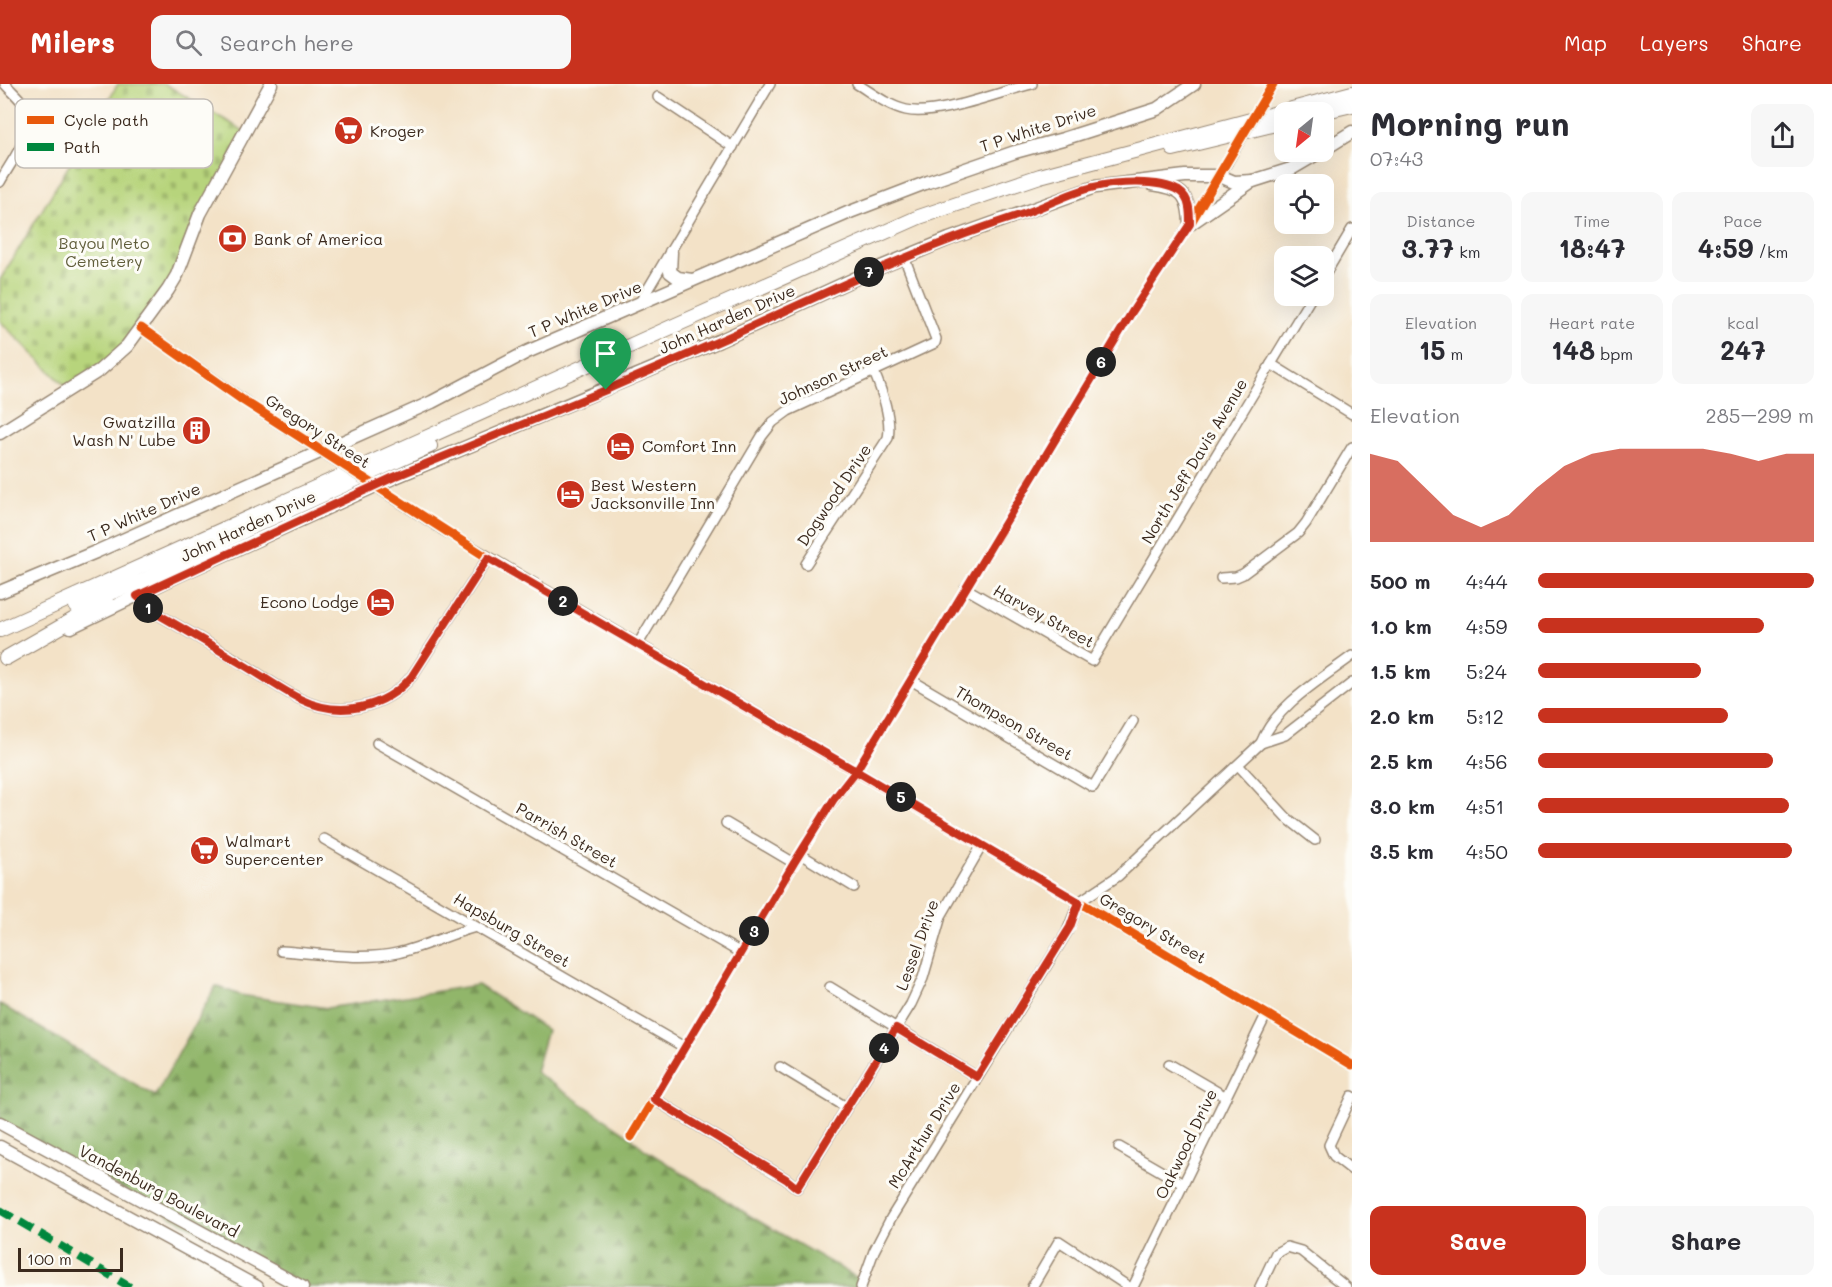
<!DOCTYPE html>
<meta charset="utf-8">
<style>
body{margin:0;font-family:Mali,sans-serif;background:#f7f7f7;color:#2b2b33;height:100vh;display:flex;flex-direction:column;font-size:22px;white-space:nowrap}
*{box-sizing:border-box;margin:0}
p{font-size:20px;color:#7c7c81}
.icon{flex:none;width:33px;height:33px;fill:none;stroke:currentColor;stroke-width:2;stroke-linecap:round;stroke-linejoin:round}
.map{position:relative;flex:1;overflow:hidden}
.sheet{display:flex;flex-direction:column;background:#fff;width:480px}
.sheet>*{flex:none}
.needle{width:39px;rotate:209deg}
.tools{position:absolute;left:1274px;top:18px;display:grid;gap:12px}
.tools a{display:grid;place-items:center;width:60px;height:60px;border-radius:12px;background:#fff;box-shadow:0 6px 24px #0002;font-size:30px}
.scale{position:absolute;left:18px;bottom:15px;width:105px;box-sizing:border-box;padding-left:6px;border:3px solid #3b2a1e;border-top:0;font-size:16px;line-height:21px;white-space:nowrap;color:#3b2a1e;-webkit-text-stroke:4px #fdfcf7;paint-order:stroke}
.pin{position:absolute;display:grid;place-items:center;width:51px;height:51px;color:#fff;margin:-62px -26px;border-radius:50% 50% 50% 0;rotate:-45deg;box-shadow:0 0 6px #0007}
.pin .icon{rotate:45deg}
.km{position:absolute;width:30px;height:30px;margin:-15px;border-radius:50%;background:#222;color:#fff;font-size:16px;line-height:30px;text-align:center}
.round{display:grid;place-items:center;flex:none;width:63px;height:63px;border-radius:12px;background:#f7f7f7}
.headline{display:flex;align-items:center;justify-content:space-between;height:102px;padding:0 18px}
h1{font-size:33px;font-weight:700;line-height:45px}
.metrics{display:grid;grid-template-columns:repeat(3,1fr);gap:9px;height:102px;padding:6px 18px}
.metrics div{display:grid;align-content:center;border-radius:12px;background:#f7f7f7;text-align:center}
.metrics b{font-size:26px;font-weight:700}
.metrics small{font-size:16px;font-weight:400}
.metrics p{font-size:16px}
.chart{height:168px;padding:12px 18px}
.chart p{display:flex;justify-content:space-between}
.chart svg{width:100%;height:108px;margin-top:6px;fill:#c8321e;opacity:.7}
.action{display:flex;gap:12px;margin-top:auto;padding:12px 18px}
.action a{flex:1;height:69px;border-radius:12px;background:#c8321e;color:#fff;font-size:24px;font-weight:700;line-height:69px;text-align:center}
.action a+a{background:#f7f7f7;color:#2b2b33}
ul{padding:0 18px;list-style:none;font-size:20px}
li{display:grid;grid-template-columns:96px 72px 1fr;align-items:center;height:45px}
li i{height:15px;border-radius:8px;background:#c8321e}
header{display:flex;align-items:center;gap:36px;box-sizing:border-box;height:84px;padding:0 30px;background:#c8321e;color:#fff}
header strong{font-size:28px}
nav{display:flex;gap:33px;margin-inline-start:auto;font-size:21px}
.search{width:420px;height:54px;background:#f7f7f7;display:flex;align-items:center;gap:15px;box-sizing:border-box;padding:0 21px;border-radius:12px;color:#7c7c81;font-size:22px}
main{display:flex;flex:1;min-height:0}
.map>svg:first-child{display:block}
.forest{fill:url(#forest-firs);stroke:#667044;stroke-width:1.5}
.cemetery{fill:url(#cemetery-stones);stroke:#797f4c;stroke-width:1.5}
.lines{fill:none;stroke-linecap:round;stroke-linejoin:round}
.minor-casing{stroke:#978672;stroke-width:12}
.major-casing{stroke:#978672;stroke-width:15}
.highway-casing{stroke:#978672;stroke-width:16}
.minor{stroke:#fff;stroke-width:9}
.major{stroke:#fff;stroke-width:12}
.highway{stroke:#fff;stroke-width:14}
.minor-bridge-casing{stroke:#978672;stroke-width:12;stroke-linecap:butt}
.minor-bridge{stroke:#fff;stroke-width:9}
.quiet{stroke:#00873e;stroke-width:8;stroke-dasharray:15 8;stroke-linecap:butt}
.cycleway-casing{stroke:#fdfcf7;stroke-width:13}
.cycleway{stroke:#e8590c;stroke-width:9}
.route-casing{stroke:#fff;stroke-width:12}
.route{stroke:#c8321e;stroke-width:8}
.labels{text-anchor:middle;stroke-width:6;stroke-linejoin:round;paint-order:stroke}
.street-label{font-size:16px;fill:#3b2a1e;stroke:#fdfcf7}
.poi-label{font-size:16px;fill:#3b2a1e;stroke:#fdfcf7;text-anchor:start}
.park-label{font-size:16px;fill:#605d3a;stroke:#fdfcf7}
.key{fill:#fdfcf7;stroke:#c3bdb6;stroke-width:1.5}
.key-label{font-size:16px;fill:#3b2a1e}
</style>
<header>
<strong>Milers</strong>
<div class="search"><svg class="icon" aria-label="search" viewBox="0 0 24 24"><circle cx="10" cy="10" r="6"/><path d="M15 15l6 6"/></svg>Search here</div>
<nav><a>Map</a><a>Layers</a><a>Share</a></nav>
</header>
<main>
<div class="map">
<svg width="1352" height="1203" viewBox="0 0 1352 1203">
<defs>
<pattern id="forest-firs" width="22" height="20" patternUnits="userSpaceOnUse" patternTransform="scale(1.5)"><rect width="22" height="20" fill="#91b66b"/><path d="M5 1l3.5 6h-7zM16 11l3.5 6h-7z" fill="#789457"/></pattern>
<pattern id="cemetery-stones" width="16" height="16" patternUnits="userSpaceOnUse" patternTransform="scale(1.5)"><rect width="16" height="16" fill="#b7d47b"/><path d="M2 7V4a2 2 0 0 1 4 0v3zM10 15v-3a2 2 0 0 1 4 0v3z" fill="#9eb66a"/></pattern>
</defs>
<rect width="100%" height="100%" fill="#fdfcf7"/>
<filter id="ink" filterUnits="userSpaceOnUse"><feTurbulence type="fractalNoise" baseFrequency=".0167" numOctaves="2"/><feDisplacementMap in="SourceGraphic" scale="12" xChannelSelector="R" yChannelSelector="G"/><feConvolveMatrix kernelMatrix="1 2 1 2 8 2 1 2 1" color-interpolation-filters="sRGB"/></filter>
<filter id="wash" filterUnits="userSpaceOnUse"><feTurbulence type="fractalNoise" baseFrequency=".008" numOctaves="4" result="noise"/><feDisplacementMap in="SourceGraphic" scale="24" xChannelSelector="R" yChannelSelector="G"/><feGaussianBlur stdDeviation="1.35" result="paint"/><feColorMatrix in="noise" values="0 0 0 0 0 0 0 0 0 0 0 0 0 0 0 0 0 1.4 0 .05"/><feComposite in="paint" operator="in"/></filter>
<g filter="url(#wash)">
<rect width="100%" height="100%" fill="#f3e2c7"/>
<path class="forest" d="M478 901 547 946 535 988 631 1053 644 1065 755 1135 863 1197 861 1203H301L0 1039V920L155 1012 216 902 240 911 327 924Z"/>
<path class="cemetery" d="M118 0H165L244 47 183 177 127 262 69 306 0 237V196Z"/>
</g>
<g filter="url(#ink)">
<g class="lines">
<defs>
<g id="minor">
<path d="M857 0C872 9 888 22 906 26 936 33 999 8 1032 0"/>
<path d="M658 13 733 63"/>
<path d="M0 98C11 77 39 45 24 21 19 13 11 7 5 0"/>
<path d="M1323 194 1352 145"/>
<path d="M639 220 770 0"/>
<path d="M141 244 265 331"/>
<path d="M1271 280 1352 330"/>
<path d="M443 446 1079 818 1352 981"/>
<path d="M806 480 888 354C892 334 882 307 874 288"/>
<path d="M1221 494 1236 493 1243 490 1298 449 1306 439 1352 363"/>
<path d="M965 504 1092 577 1312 212"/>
<path d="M137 512 154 528C182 544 210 560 238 577 258 589 278 604 300 615 339 634 385 625 412 592L488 474"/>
<path d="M638 560 762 352 773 338 788 327 935 259 936 255 904 173"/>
<path d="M911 596 1093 703 1133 637"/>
<path d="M377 659 741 869"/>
<path d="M1261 659 1285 651 1352 599"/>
<path d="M1238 681 1287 734 1315 756"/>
<path d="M726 739 794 779"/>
<path d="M324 755 684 963"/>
<path d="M800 770 854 803"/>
<path d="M281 867C316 869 362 877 397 869 424 863 449 850 476 843"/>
<path d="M830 903 977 993"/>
<path d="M1169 980 1226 1013"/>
<path d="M780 983 846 1023"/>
<path d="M1352 1012 1329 1061 1334 1072 1352 1086"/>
<path d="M654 1015 786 1095 797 1104 911 920 923 894 941 832 982 761"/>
<path d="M631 1053 821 735 856 687 1132 228 1172 168 1227 79"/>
<path d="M1119 1063 1183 1100"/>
<path d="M861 1203 874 1167 891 1134 1053 871 1067 848 1079 818 1118 792 1261 659C1276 621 1320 596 1352 572"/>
<path d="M1032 1203 1059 1157 1129 1203"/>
<path d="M1133 1203 1266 931"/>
<path d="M1260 1203 1276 1169 1287 1163 1301 1167 1346 1203"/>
</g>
<g id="major">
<path d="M1323 66 1352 48"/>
<path d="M1152 100C1181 104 1189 109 1190 140"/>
<path d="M1190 140 1252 97"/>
<path d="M671 168 670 188 678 194 692 196"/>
<path d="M0 349 100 286 127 262 168 206 177 191 200 130 271 0"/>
<path d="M0 508 98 467 432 318 527 268 850 128 928 98 1015 68 1063 55 1157 25 1194 0"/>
<path d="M71 543 177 492 395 393 719 257 876 185 949 155 1095 103 1185 92H1220L1234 98 1253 97 1291 85 1320 68"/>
<path d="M0 1039 302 1203"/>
<path d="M0 1063 257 1203"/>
</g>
<g id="highway">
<path d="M1322 28 1352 21"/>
<path d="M1173 65 1284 38"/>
<path d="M76 522 144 496 250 444 430 362"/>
<path d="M0 546 667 245 919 133 1040 92 1352 9"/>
<path d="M6 574 106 517"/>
</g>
</defs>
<use href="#minor" class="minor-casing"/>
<use href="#major" class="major-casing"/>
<use href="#highway" class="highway-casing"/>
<use href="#minor" class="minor"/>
<use href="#major" class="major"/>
<use href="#highway" class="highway"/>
<defs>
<g id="minor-bridge">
<path d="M1227 79 1273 0"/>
<path d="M265 331 443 446"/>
</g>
</defs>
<use href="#minor-bridge" class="minor-bridge-casing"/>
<use href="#minor-bridge" class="minor-bridge"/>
<path class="quiet" d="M0 1126 130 1203"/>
<defs>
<g id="cycleway">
<path d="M141 244 244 317 488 474 1079 818 1352 981"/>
<path d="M631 1053 821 735 856 687 1132 228 1190 140 1273 0"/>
</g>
</defs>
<use href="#cycleway" class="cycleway-casing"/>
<use href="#cycleway" class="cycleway"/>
</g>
</g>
<g class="lines" filter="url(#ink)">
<defs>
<path id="route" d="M606 306 394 393 137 512 154 528C182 544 210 560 237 577 258 589 278 604 300 615 339 634 385 625 412 592L488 474 856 687 834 715 794 779 654 1015 786 1095 797 1104 896 944 977 993 1070 843 1079 818 856 687 1132 228 1190 140C1190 128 1190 114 1179 107 1159 95 1116 98 1094 103 1070 108 1049 121 1026 129 925 161 831 206 735 250 693 269 649 287 606 306"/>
</defs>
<use href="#route" class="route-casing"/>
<use href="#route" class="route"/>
</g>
<defs>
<symbol id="supermarket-disc" viewBox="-11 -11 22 22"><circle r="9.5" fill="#c8321e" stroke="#fdfcf7"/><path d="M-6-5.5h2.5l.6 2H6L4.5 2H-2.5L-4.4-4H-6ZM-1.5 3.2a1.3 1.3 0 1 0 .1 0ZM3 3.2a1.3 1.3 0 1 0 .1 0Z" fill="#fff"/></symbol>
<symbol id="bank-disc" viewBox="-11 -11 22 22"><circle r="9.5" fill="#c8321e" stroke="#fdfcf7"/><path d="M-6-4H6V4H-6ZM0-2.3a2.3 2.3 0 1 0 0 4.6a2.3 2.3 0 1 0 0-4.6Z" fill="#fff"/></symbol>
<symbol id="building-disc" viewBox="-11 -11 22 22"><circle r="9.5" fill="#c8321e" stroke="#fdfcf7"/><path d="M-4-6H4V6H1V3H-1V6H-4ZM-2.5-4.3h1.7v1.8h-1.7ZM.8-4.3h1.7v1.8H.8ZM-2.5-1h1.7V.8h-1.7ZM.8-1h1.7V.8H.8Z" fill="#fff"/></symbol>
<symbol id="hotel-disc" viewBox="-11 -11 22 22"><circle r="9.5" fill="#c8321e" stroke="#fdfcf7"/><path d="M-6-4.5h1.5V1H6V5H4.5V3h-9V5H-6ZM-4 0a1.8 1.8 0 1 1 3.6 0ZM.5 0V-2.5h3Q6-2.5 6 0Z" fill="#fff"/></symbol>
</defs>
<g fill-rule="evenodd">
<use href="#supermarket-disc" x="332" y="30" width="33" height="33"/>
<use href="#bank-disc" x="216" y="138" width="33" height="33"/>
<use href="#building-disc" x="180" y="330" width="33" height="33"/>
<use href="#hotel-disc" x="604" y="346" width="33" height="33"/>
<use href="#hotel-disc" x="554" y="394" width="33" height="33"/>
<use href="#hotel-disc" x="364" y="502" width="33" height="33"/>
<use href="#supermarket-disc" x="188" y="750" width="33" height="33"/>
</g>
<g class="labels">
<g class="street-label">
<text transform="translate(1038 44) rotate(-18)" y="6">T P White Drive</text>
<text transform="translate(585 225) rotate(-23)" y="6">T P White Drive</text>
<text transform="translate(727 235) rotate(-24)" y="6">John Harden Drive</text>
<text transform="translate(833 291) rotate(-25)" y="6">Johnson Street</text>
<text transform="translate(318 347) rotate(33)" y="6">Gregory Street</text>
<text transform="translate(1194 377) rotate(-59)" y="6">North Jeff Davis Avenue</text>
<text transform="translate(834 411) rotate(-56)" y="6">Dogwood Drive</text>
<text transform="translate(144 428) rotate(-24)" y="6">T P White Drive</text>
<text transform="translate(248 442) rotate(-25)" y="6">John Harden Drive</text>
<text transform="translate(1044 532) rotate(29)" y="6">Harvey Street</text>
<text transform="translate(1014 639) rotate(30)" y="6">Thompson Street</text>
<text transform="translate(567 751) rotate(30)" y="6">Parrish Street</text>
<text transform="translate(1153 844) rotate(31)" y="6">Gregory Street</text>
<text transform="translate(512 846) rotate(30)" y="6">Hapsburg Street</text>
<text transform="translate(917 861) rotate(-70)" y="6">Lessel Drive</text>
<text transform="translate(924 1051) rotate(-58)" y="6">McArthur Drive</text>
<text transform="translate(1186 1060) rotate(-64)" y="6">Oakwood Drive</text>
<text transform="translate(159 1107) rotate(28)" y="6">Vandenburg Boulevard</text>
</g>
<g class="poi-label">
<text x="370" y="53">Kroger</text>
<text x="254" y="161">Bank of America</text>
<text x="176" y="344" text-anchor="end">Gwatzilla<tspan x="176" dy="18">Wash N' Lube</tspan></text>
<text x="642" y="368">Comfort Inn</text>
<text x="591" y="407">Best Western<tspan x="591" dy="18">Jacksonville Inn</tspan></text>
<text x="359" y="524" text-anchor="end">Econo Lodge</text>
<text x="225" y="763">Walmart<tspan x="225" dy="18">Supercenter</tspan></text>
</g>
<g class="park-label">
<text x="104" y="165">Bayou Meto<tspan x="104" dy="18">Cemetery</tspan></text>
</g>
</g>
<rect x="15" y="15" width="198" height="69" rx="9" class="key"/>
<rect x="27" y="32" width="27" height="8" fill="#e8590c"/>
<rect x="27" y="59" width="27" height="8" fill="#00873e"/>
<g class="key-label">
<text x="64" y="42">Cycle path</text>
<text x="64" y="69">Path</text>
</g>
</svg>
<div class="tools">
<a><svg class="needle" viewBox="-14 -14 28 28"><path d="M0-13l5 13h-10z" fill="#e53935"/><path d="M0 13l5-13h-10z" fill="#7c7c81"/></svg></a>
<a><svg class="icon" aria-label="locate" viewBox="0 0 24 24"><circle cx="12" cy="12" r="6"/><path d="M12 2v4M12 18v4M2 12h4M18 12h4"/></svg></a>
<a><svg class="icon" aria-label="layers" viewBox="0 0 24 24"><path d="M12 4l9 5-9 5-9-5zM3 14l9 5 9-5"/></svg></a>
</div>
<div class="scale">100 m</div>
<div class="pin" style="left:606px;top:306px;background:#1e9e55"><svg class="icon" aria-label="arrive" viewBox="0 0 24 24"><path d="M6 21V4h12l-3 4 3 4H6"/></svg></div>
<b class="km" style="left:148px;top:524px">1</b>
<b class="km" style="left:563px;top:517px">2</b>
<b class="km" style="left:754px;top:847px">3</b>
<b class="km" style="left:884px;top:964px">4</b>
<b class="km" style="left:901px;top:713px">5</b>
<b class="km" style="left:1101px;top:278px">6</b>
<b class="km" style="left:869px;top:188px">7</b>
</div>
<section class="sheet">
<div class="headline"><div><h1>Morning run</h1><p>07:43</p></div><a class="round"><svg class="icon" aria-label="share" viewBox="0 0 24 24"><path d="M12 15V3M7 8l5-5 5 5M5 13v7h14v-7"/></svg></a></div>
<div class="metrics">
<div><p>Distance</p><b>3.77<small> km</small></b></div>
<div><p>Time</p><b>18:47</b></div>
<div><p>Pace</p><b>4:59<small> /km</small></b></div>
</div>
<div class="metrics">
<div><p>Elevation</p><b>15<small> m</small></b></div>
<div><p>Heart rate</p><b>148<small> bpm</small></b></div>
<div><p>kcal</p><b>247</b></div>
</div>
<div class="chart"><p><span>Elevation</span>285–299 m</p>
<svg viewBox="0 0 160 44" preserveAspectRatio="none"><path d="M0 44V8L10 11L20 22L30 33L40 38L50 33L60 22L70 13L80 8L90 6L100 6L110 6L120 6L130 8L140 11L150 8L160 8V44z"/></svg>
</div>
<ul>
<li><b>500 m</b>4:44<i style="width:100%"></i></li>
<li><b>1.0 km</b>4:59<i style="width:82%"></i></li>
<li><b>1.5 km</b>5:24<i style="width:59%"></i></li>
<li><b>2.0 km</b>5:12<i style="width:69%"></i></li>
<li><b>2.5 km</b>4:56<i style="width:85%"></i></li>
<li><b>3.0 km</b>4:51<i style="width:91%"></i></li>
<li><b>3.5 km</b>4:50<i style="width:92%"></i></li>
</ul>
<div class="action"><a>Save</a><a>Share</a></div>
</section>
</main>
